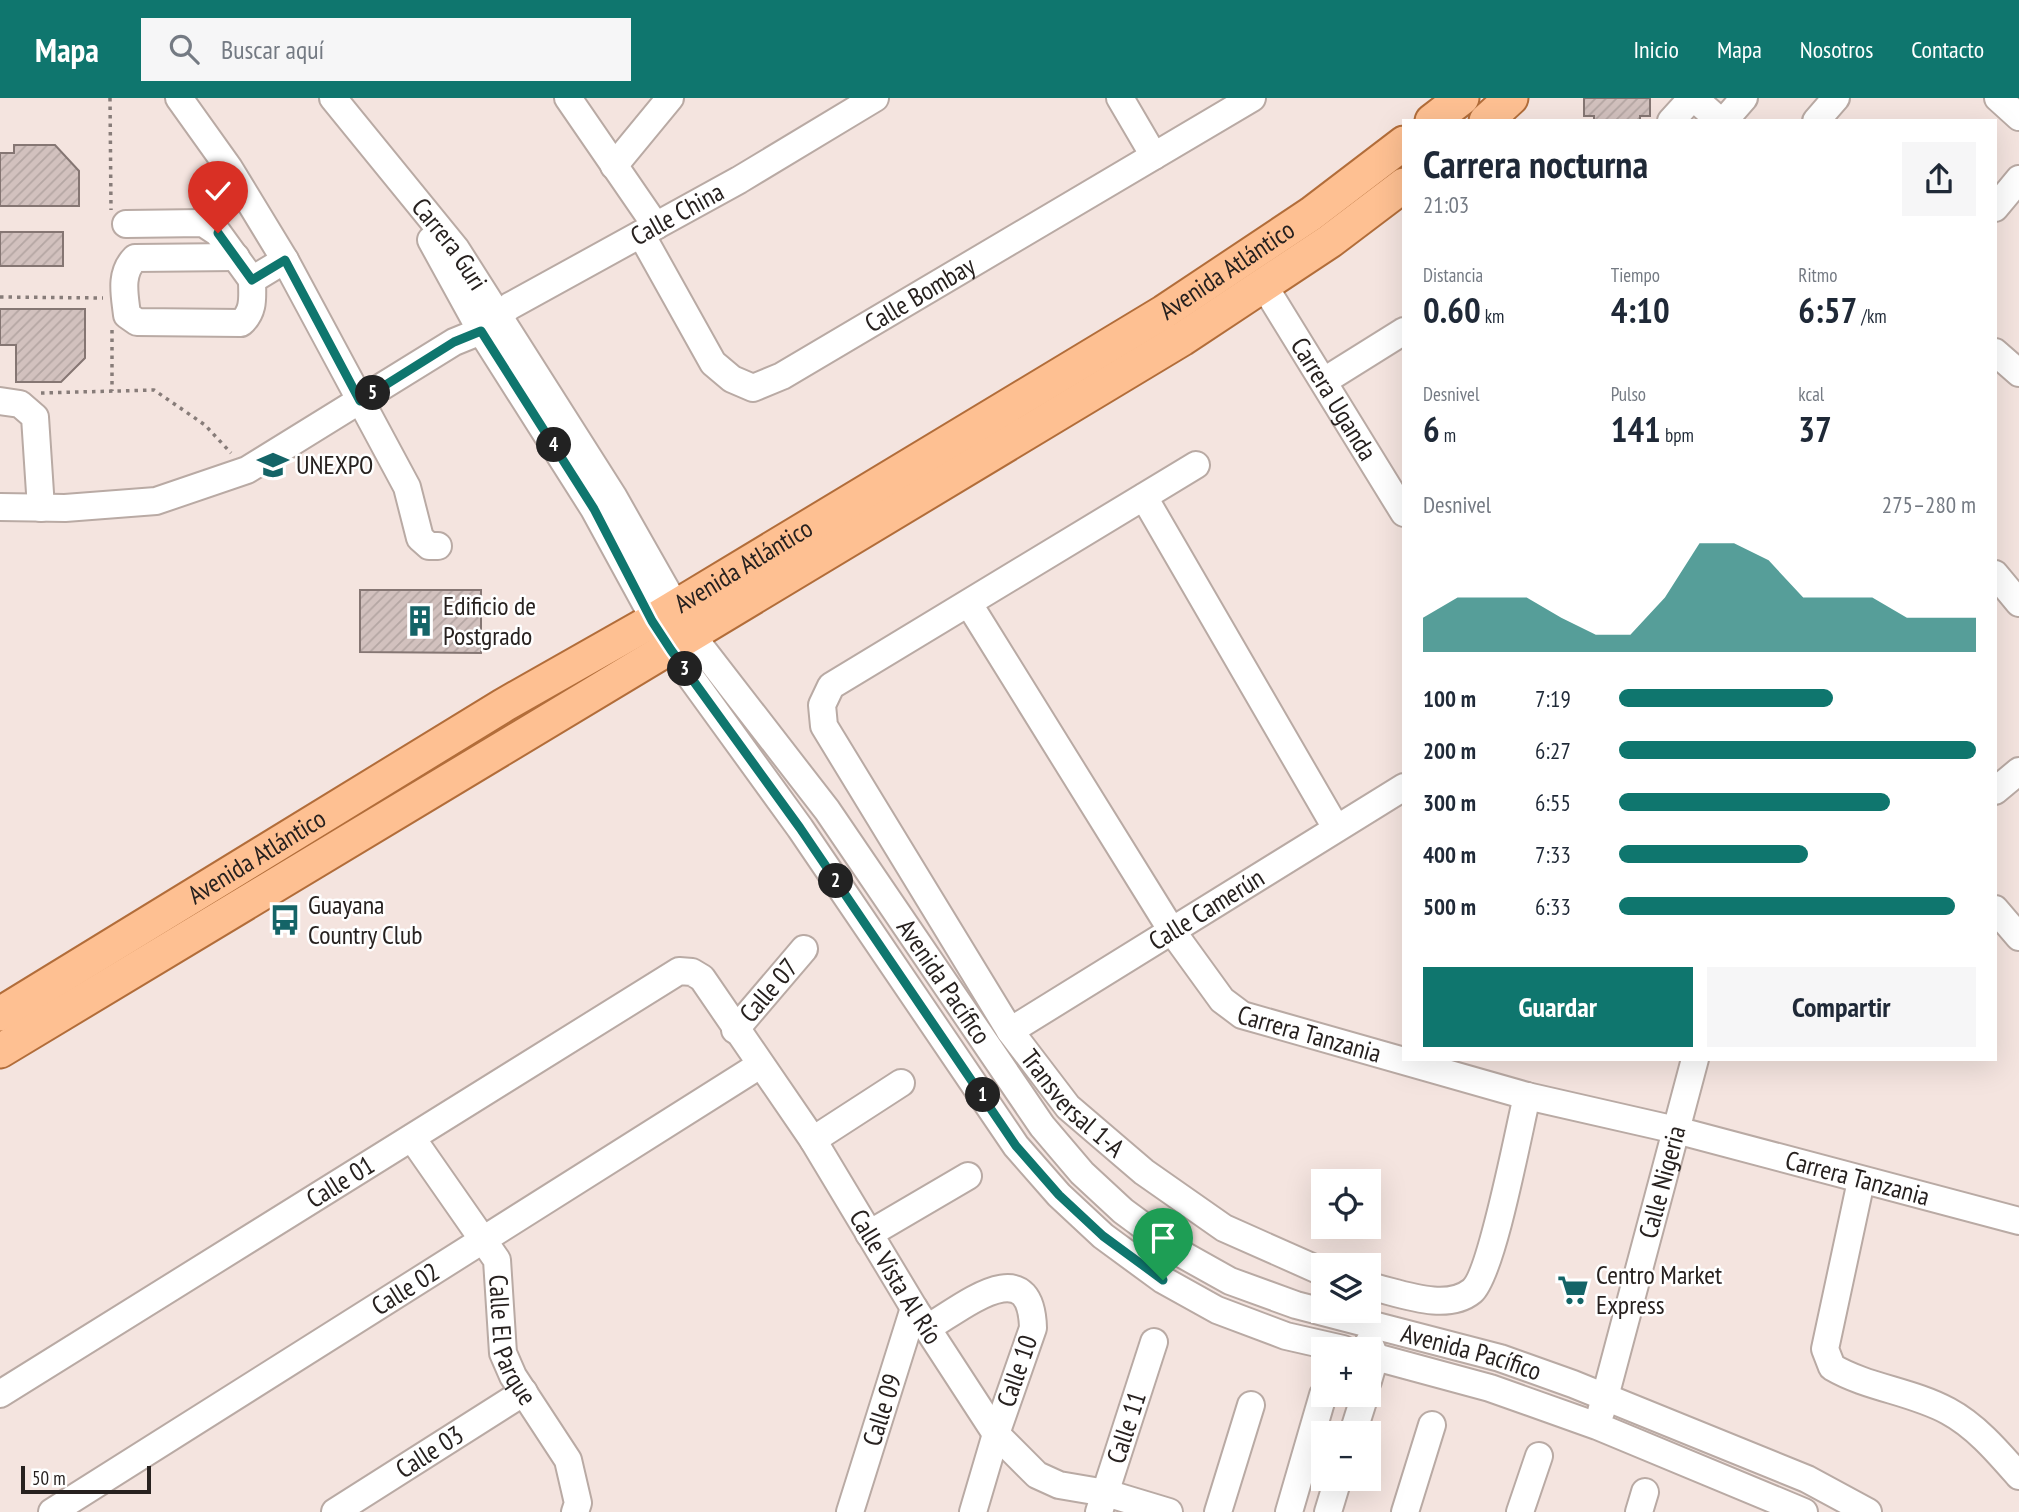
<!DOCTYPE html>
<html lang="es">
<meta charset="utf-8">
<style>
body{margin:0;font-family:"PT Sans Narrow",sans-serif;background:#f6f6f7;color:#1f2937;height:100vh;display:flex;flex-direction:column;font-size:26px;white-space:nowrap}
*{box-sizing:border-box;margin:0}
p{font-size:23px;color:#747a83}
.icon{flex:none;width:38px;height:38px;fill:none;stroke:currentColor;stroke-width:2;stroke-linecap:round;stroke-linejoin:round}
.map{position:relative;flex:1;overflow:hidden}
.drawer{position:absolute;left:1402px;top:21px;width:595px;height:942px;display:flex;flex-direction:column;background:#fff;border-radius:0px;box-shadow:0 7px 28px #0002}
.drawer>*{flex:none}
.tools{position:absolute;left:1311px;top:1071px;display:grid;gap:14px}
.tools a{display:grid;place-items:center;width:70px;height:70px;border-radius:0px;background:#fff;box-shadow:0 7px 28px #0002;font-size:35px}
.scale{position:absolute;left:21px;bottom:18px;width:130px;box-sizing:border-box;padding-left:7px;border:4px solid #27211f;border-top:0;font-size:19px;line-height:24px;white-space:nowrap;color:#27211f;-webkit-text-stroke:5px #fff;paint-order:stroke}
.pin{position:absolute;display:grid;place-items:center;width:60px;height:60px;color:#fff;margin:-72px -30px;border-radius:50% 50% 50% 0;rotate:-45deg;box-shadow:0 0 7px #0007}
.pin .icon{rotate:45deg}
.km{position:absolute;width:35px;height:35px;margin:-18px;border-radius:50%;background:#222;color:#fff;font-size:19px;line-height:35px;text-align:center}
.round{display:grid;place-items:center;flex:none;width:74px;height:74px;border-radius:0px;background:#f6f6f7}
.summary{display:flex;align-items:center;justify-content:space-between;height:119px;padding:0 21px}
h1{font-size:38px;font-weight:700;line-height:52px}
.metrics{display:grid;grid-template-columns:repeat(3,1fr);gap:10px;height:119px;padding:7px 21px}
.metrics div{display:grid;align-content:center}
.metrics b{font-size:35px;font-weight:700}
.metrics small{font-size:19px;font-weight:400}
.metrics p{font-size:19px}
.chart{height:196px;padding:14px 21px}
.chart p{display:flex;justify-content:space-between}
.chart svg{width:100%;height:126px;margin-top:7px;fill:#0f766e;opacity:.7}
.primary-button{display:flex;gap:14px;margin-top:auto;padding:14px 21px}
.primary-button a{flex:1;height:80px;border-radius:0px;background:#0f766e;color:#fff;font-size:28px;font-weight:700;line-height:80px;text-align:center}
.primary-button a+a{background:#f6f6f7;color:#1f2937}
ul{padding:0 21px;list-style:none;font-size:23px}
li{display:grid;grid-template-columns:112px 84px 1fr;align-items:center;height:52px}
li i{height:18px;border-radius:9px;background:#0f766e}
header{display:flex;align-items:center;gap:42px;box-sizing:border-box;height:98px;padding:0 35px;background:#0f766e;color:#fff}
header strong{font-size:33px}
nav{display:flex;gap:38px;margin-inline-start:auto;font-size:24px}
.search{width:490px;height:63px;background:#f6f6f7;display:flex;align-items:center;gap:18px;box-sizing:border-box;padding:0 24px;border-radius:0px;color:#747a83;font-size:26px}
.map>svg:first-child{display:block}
.building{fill:url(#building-hatch);stroke:#857673;stroke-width:2}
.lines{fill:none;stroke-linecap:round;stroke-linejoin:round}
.minor-casing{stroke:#b9aaa4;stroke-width:30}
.major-casing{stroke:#b26d3a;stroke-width:37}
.path{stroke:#877c79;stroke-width:3.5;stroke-dasharray:3.5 5;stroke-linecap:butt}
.minor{stroke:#fff;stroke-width:26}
.major{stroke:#fec092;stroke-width:33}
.route-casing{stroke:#fff;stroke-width:14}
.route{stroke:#0f766e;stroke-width:9}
.labels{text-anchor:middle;stroke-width:5;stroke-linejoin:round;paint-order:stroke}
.street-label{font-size:26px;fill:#27211f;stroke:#fff}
.poi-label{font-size:26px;fill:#27211f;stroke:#fff;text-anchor:start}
</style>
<header>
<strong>Mapa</strong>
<div class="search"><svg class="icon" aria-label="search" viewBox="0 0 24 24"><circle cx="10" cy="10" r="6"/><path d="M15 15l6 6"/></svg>Buscar aquí</div>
<nav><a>Inicio</a><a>Mapa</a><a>Nosotros</a><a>Contacto</a></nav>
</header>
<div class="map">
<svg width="2019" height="1414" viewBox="0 0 2019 1414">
<defs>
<pattern id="building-hatch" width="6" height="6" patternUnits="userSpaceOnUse" patternTransform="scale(1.75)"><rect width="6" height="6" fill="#d2c1be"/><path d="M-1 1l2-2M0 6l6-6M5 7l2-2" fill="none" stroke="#b4a6a3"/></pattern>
</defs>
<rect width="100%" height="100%" fill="#f4e4df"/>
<g class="building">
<path d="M1584 0H1650V18H1640V23H1594V18H1584Z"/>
<path d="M14 47H55L79 73V108H0V55H14Z"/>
<rect x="0" y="134" width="63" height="34"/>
<path d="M0 211H85V260L61 284H16V247H0Z"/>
<path d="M360 492H481V555L360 554Z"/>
</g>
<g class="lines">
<defs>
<g id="minor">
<path d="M179 0 229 70 285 162 407 389 420 440 429 448H438"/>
<path id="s1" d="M333 0 456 151 613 398 693 539 827 712 1042 1028 1082 1075 1123 1113 1180 1155 1230 1183 1296 1207 1500 1260 1573 1286 1807 1381 1868 1414"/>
<path d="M568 0 656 128"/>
<path d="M1120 0 1154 58"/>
<path d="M1694 0 1720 23"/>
<path d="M1998 0 2019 19"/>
<path d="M1671 23 1692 0"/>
<path d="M1724 23 1744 0"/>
<path d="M1816 23 1836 0"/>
<path d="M614 68 670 0"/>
<path d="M1995 110 2019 81"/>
<path d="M126 126 203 125 218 135 252 182 285 162"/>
<path id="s2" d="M641 136 713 265 732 281 753 290 782 278 1252 0"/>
<path d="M431 142 481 233 594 411 671 552 800 730 1016 1048 1059 1097 1103 1138 1163 1182 1217 1212 1286 1238 1343 1251"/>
<path d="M236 159 135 160C119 176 125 198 127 217L137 224 241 225C255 213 252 198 252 182"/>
<path id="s3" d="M1263 186 1404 415"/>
<path d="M1995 254 2019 275"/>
<path d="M1324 283 1404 233"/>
<path d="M0 303 20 306 35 319 41 410"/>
<path id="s4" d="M1196 367 831 588 822 607 824 628 1010 933 1068 1009 1144 1074 1224 1130 1323 1174"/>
<path d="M1144 399 1336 730"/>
<path id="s5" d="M0 409 65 410 156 403 247 372 454 244 481 233 510 208 739 82 875 0"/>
<path d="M1995 476 2019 505"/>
<path id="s6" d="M969 506 1172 833 1222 902 1242 917 1527 998 1676 1032 2019 1123"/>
<path d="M1995 693 2019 673"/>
<path d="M1995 811 2019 839"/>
<path id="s7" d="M735 932 804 851"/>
<path id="s8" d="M1010 933 1404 689"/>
<path id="s9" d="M412 1040 497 1162 503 1255 513 1278 568 1362 578 1405 575 1414"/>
<path d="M813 1042 901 985"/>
<path d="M1861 1083 1825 1251 1832 1269C1868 1290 1911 1293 1948 1313 1976 1328 1998 1354 2019 1378"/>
<path d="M869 1136 968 1078"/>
<path d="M1368 1188C1398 1194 1445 1215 1472 1193 1492 1176 1519 1031 1527 998"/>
<path d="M929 1229C963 1209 1031 1152 1033 1230L996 1336 973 1414"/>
<path d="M1368 1257 1490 1290 1597 1328 1804 1414"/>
<path d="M1368 1283 1375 1259 1369 1244"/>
<path id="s10" d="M0 1296 679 873 692 874 702 880 813 1042 914 1210 996 1336 1037 1377 1059 1387 1106 1395 1169 1414"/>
<path id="s11" d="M1601 1314 1695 961"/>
<path d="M1353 1335 1365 1297"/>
<path id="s12" d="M52 1414 760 967"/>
<path id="s13" d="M335 1414 524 1294"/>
<path id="s14" d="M850 1414 914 1210"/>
<path id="s15" d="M1099 1414 1154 1244"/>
<path d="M1218 1414 1251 1307"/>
<path d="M1289 1414 1323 1297"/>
<path d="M1328 1414 1338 1381"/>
<path d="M1405 1414 1432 1327"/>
<path d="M1520 1414 1539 1358"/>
<path d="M1639 1414 1645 1394"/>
</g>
<g id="major">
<path d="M1432 23 1462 0"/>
<path d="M1486 23 1511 0"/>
<path id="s16" d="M0 916 504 607 652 523 1164 214 1311 116 1404 45"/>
<path d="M0 953 1182 241 1330 143 1404 87"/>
</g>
</defs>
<use href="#minor" class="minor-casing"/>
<use href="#major" class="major-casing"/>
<g class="path">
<path d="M110 0 111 112"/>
<path d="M0 199 103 200"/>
<path d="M112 232V293"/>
<path d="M41 295 154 292 205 327 231 355"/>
</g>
<use href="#minor" class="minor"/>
<use href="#major" class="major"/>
</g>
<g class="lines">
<defs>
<path id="route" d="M218 135 252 182 285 162 360 303 454 244 481 233 594 411 652 523 671 552 800 730 1016 1048 1059 1097 1103 1138 1163 1182"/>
</defs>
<use href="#route" class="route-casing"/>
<use href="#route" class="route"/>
</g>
<defs>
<symbol id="university-bare" viewBox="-9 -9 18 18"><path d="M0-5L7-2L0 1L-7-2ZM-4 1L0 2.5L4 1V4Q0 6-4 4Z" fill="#146467" stroke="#fff" stroke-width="2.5" paint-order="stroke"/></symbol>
<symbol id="building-bare" viewBox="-9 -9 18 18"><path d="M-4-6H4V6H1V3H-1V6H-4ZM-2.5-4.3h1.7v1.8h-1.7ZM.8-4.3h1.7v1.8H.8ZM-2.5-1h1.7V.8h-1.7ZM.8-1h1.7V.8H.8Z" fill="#146467" stroke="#fff" stroke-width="2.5" paint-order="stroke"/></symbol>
<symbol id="bus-bare" viewBox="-9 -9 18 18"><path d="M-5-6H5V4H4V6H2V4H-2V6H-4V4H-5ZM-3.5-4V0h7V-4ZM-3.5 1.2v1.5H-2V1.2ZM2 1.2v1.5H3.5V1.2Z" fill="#146467" stroke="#fff" stroke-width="2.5" paint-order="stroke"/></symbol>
<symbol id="supermarket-bare" viewBox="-9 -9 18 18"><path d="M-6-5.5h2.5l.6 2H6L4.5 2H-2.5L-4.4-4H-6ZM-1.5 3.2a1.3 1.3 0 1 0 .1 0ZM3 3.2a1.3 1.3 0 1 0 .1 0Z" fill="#146467" stroke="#fff" stroke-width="2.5" paint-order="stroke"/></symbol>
</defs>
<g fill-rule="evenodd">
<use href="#university-bare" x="251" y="345" width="44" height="44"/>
<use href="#building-bare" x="398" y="501" width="44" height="44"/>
<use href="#bus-bare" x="263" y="800" width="44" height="44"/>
<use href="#supermarket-bare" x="1551" y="1170" width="44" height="44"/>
</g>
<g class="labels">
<g class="street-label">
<text dy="9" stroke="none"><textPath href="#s5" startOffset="754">Calle China</textPath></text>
<text dy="9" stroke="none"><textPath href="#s1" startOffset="187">Carrera Guri</textPath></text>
<text dy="9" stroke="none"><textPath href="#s16" startOffset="1435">Avenida Atlántico</textPath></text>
<text dy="9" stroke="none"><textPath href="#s2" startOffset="387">Calle Bombay</textPath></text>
<text dy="9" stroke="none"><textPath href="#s3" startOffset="135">Carrera Uganda</textPath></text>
<text dy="9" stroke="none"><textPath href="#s16" startOffset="868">Avenida Atlántico</textPath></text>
<text dy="9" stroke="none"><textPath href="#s16" startOffset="301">Avenida Atlántico</textPath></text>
<text dy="9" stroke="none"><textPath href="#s8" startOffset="231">Calle Camerún</textPath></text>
<text dy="9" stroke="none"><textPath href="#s1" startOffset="1076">Avenida Pacífico</textPath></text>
<text dy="9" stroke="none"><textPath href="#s7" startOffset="52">Calle 07</textPath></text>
<text dy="9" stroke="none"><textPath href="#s6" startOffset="565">Carrera Tanzania</textPath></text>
<text dy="9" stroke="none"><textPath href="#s4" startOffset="922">Transversal 1-A</textPath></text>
<text dy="9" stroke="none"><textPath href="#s6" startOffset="1132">Carrera Tanzania</textPath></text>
<text dy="9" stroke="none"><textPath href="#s11" startOffset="238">Calle Nigeria</textPath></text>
<text dy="9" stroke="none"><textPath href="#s10" startOffset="401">Calle 01</textPath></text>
<text dy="9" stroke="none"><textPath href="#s10" startOffset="1181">Calle Vista Al Río</textPath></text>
<text dy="9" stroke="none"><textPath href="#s12" startOffset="418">Calle 02</textPath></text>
<text dy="9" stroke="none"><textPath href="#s9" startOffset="231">Calle El Parque</textPath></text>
<text dy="9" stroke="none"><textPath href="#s1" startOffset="1748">Avenida Pacífico</textPath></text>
<text transform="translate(1017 1273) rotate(-71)" y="9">Calle 10</text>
<text dy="9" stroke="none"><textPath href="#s14" startOffset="107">Calle 09</textPath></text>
<text dy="9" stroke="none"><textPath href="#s15" startOffset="89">Calle 11</textPath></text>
<text dy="9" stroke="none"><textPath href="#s13" startOffset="112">Calle 03</textPath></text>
</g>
<g class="poi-label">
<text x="296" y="376">UNEXPO</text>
<text x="443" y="517">Edificio de<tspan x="443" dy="30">Postgrado</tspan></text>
<text x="308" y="816">Guayana<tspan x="308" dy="30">Country Club</tspan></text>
<text x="1596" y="1186">Centro Market<tspan x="1596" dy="30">Express</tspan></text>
</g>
</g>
</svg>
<div class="tools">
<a><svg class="icon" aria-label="locate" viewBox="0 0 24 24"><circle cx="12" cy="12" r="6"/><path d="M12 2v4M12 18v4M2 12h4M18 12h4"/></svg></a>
<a><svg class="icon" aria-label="layers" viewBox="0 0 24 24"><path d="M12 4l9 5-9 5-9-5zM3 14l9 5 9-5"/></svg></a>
<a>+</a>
<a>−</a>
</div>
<div class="scale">50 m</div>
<div class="pin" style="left:1163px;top:1182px;background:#1e9e55"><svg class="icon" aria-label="arrive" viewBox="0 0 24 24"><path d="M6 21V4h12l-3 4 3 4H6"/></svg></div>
<div class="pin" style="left:218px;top:135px;background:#d93025"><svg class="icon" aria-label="check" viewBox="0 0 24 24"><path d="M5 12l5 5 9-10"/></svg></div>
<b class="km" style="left:983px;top:997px">1</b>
<b class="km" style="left:836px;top:783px">2</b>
<b class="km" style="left:685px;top:571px">3</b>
<b class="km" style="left:554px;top:347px">4</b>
<b class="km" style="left:373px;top:295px">5</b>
<section class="drawer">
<div class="summary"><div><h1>Carrera nocturna</h1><p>21:03</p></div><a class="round"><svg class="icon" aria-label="share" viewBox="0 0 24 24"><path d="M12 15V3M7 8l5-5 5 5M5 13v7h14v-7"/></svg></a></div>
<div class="metrics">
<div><p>Distancia</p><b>0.60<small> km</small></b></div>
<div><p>Tiempo</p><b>4:10</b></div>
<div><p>Ritmo</p><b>6:57<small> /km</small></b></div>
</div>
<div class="metrics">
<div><p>Desnivel</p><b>6<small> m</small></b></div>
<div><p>Pulso</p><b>141<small> bpm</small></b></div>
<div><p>kcal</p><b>37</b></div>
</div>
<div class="chart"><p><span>Desnivel</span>275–280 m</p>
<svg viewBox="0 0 160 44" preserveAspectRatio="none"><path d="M0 44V32L10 25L20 25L30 25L40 32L50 38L60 38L70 25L80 6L90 6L100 12L110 25L120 25L130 25L140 32L150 32L160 32V44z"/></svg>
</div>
<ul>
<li><b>100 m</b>7:19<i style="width:60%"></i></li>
<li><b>200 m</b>6:27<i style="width:100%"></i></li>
<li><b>300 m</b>6:55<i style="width:76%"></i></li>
<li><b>400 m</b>7:33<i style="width:53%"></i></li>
<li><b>500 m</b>6:33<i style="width:94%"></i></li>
</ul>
<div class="primary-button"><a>Guardar</a><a>Compartir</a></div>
</section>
</div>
